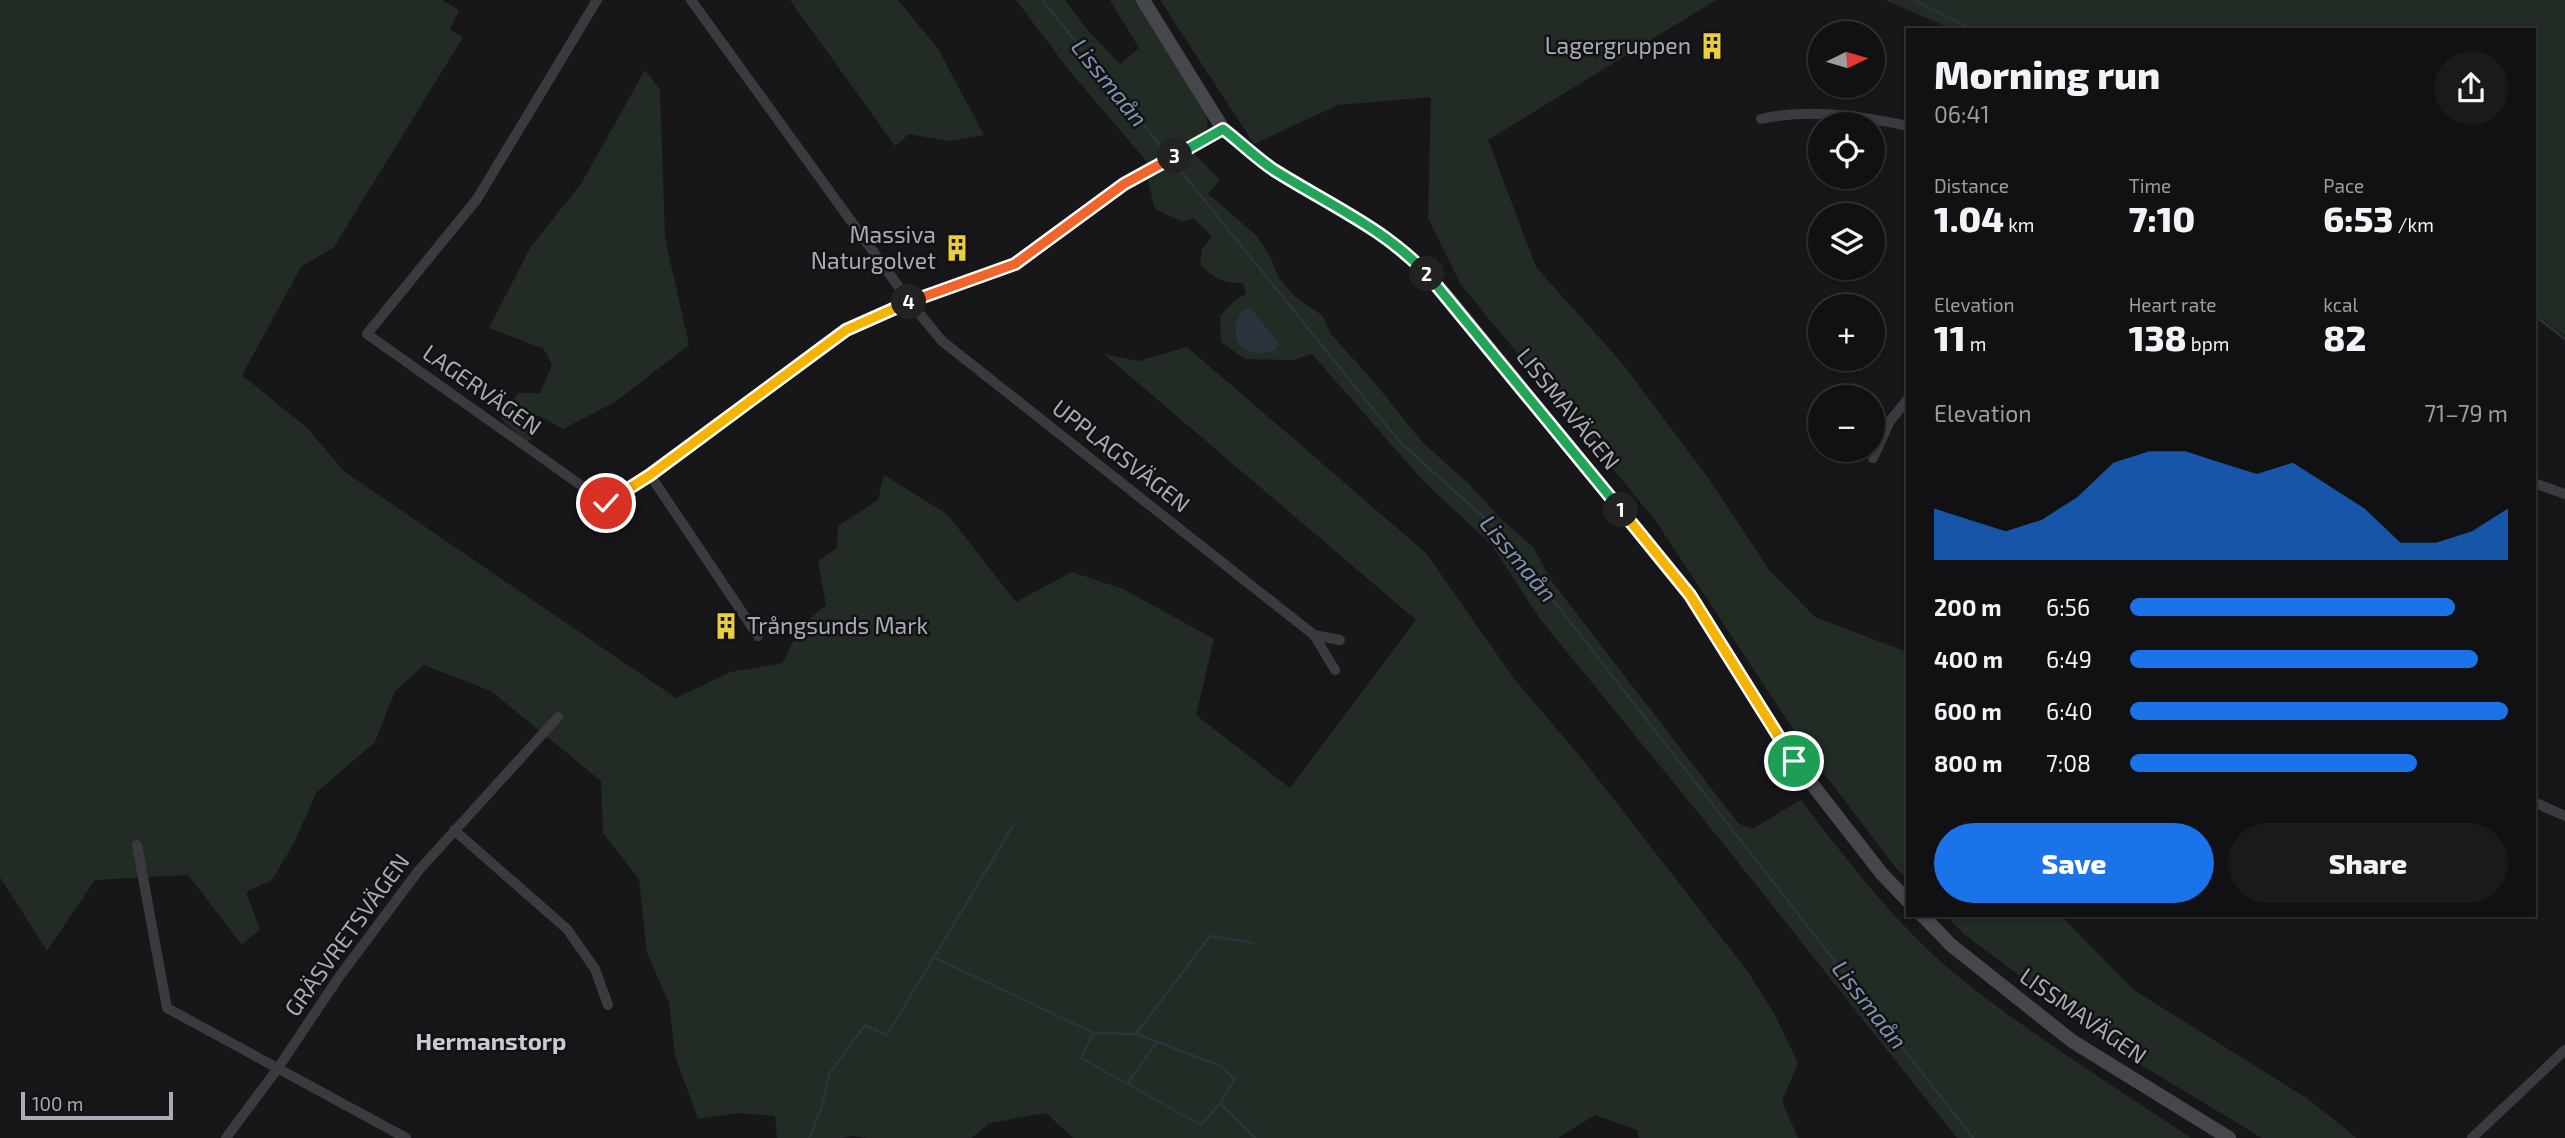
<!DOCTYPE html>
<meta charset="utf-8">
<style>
body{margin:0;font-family:"Exo 2",sans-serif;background:#1a1a1c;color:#f1f3f6;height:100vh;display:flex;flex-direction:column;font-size:26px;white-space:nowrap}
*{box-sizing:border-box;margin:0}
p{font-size:23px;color:#9c9da0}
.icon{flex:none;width:38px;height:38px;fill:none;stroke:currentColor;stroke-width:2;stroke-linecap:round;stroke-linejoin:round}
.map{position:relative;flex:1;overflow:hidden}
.panel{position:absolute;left:1906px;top:28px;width:630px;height:889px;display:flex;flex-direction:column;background:#111113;border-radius:0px;box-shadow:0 2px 5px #0004,0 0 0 2px #303133}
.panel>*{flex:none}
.needle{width:46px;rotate:85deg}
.buttons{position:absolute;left:1808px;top:21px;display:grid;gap:14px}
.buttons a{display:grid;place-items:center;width:77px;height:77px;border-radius:50%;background:#111113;box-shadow:0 2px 5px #0004,0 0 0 2px #303133;font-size:35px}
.scale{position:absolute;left:21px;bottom:18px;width:152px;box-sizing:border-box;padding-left:7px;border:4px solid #a9abb8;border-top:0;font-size:19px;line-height:24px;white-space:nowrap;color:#a9abb8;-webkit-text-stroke:5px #121214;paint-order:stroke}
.pin{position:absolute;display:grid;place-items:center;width:60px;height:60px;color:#fff;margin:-30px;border:4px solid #fff;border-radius:50%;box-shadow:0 2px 7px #0007}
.km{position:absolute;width:35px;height:35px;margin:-18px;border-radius:50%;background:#222;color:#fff;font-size:19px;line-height:35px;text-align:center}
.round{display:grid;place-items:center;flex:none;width:74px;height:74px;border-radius:37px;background:#1a1a1c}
.summary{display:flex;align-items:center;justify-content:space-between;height:119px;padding:0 28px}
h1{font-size:38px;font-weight:800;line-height:52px}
.figures{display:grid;grid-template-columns:repeat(3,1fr);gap:10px;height:119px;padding:7px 28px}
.figures div{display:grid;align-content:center}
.figures b{font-size:35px;font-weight:800}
.figures small{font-size:19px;font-weight:400}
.figures p{font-size:19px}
.chart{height:196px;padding:14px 28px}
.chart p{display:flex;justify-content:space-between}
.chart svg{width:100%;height:126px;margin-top:7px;fill:#1a73e8;opacity:.7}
.primary-button{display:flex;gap:14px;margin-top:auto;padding:14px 28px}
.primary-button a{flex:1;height:80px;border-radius:42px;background:#1a73e8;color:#fff;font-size:28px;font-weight:800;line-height:80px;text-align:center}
.primary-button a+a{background:#1a1a1c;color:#f1f3f6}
ul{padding:0 28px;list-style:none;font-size:23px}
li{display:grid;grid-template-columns:112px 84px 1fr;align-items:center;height:52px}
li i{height:18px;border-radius:9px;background:#1a73e8}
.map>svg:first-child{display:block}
.green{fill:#232b25}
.water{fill:#2d333c}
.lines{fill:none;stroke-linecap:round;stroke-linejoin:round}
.stream{stroke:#2d333c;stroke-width:2.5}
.street{stroke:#3a3a3f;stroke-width:10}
.secondary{stroke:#46464d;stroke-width:14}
.split-1-casing{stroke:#fff;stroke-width:14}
.split-2-casing{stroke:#fff;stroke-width:14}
.split-3-casing{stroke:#fff;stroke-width:14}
.split-4-casing{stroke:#fff;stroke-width:14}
.split-5-casing{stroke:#fff;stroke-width:14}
.split-1{stroke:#f5b400;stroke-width:9}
.split-2{stroke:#22a559;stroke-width:9}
.split-3{stroke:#22a559;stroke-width:9}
.split-4{stroke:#f0652b;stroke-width:9}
.split-5{stroke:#f5b400;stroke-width:9}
.labels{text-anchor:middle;stroke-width:5;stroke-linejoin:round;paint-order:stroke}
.poi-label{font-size:23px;fill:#a9abb8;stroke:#121214;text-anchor:end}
.street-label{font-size:23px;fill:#a9abb8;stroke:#121214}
.water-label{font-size:24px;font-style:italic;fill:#8293b1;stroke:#121214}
.neighbourhood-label{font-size:24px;font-weight:bold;fill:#cacbd4;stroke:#121214}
</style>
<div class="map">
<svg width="2565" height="1138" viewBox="0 0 2565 1138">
<rect width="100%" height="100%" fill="#171719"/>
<g class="green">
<path d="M0 0H442L459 10 450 30 463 37 334 247 301 267 242 375 306 427 345 472 676 698 731 672 783 663 800 627 826 605 818 561 837 548 838 526 878 500 884 475 947 514 1016 602 1072 572 1123 589 1214 639 1196 715 1290 788 1416 620 1104 354 1138 361 1187 347 1426 553 1512 676 1588 766 1748 972 1774 1013 1798 1063 1782 1101 1798 1138H1639L1637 1130 1595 1115 1558 1138H1073L1046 1113 990 1123 971 1138H869L853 1136 842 1138H777L775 1116 739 1113 698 1119 675 1056 669 1003 647 953 639 879 603 833 601 781 491 691 424 665 395 691 375 742 316 793 295 841 272 880 246 892 260 929 242 945 188 875 95 880 47 951 0 877Z"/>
<path d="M790 0H898L938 49 984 135 948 141 909 134 895 146Z"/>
<path d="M1016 0H1065L1090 33 1120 64 1139 48 1110 0H1135L1206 114 1208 125 1205 132 1148 163 1068 69Z"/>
<path d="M1160 0H1716L1488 140 1536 267 1622 363 1709 479 1770 571 1815 617 1907 652V879L1895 867 1810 755 1655 520 1461 285 1428 218 1431 97 1338 105 1254 144Z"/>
<path d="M1885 0H2565V336L2534 313V30H1954Z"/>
<path d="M645 70 660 90 665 238 689 345 615 402 563 429 538 415 525 421 532 439 526 442 500 418 518 393H540L552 365 544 349 489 328 530 248 581 184Z"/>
<path d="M1192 151 1220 180 1208 194 1257 236 1271 258 1278 277 1294 296 1323 316 1331 334 1374 382 1422 442 1468 483 1503 521 1533 547 1553 583 1738 823 1752 829 1801 800C1849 863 1898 927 1960 978 2033 1036 2113 1086 2191 1138H1957L1722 842 1540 619 1492 545 1423 481 1312 354 1292 360 1245 359 1221 342 1220 316 1234 301 1246 294 1243 283C1223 284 1215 278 1200 265L1202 249 1212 237 1194 218 1183 222 1155 209 1147 177Z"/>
<path d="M1945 915H2060L2134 990 2308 1099 2357 1138H2262L2123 1054 1964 934Z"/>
</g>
<path class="water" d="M1245 309H1251L1280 344 1275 351C1267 352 1259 354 1251 352 1231 347 1232 320 1245 309Z"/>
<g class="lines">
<g class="stream">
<path d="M1042 0 1168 155"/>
<path d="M1914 0 1974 30"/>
<path d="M1172 160 1400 442 1500 532 1973 1138"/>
<path d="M2534 315 2565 339"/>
<path d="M933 957 1094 1033 1136 1034 1221 1066 1235 1079 1220 1103"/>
<path d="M1093 1034 1081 1058 1201 1125 1220 1103 1255 1138"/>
<path d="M1136 1034 1210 936 1253 943"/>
<path d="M1127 1084 1157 1042"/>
<path d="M809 1138 822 1107 829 1074 865 1025 887 1035 1013 826"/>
</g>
<g class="street">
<path d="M597 0 477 199 367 334 606 503 650 475 846 329 909 301 1015 263 1124 184 1223 129"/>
<path d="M691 0 909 301 942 341 1314 635 1335 670"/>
<path d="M1761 119C1808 108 1862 116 1908 126"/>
<path d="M1873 458 1890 421 1908 399"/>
<path d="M650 475 758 636"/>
<path d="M2534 483 2565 494"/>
<path d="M1314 635 1340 640"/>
<path d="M2534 802 2565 816"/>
<path d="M454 830 567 929 595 969 608 1005"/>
<path d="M137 845 167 1008 406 1138"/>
<path d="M226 1138 278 1068 339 977 419 870 558 717"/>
<path d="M2472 1138 2565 1050"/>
</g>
<g class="secondary">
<path d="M1143 0 1223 129 1271 168 1381 234 1412 259 1444 293 1690 595 1794 761 1882 874 1908 901"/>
<path d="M1922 915 1951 945 2072 1041 2229 1138"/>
</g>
</g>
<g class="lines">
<defs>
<path id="split-1" d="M1621 510 1690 595 1794 761"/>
<path id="split-2" d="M1427 274 1621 510"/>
<path id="split-3" d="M1175 156 1223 129C1240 142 1256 158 1274 170 1326 203 1384 228 1427 274"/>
<path id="split-4" d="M909 302 1015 264 1124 184 1175 156"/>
<path id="split-5" d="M606 503 650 475 846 330 909 302"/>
</defs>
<use href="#split-1" class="split-1-casing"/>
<use href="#split-2" class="split-2-casing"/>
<use href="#split-3" class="split-3-casing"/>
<use href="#split-4" class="split-4-casing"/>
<use href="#split-5" class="split-5-casing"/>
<use href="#split-1" class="split-1"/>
<use href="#split-2" class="split-2"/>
<use href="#split-3" class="split-3"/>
<use href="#split-4" class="split-4"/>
<use href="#split-5" class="split-5"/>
</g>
<defs>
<symbol id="building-bare" viewBox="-9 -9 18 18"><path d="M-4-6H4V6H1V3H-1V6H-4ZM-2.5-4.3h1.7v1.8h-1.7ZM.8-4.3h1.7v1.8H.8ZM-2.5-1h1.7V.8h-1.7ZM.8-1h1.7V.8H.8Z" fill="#ebce3c" stroke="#121214" stroke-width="2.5" paint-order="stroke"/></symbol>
</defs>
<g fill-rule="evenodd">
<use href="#building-bare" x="1693" y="27" width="38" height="38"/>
<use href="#building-bare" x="938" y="229" width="38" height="38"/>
<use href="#building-bare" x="707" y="607" width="38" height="38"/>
</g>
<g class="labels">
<g class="poi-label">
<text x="1691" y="54">Lagergruppen</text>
<text x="936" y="243">Massiva<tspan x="936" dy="26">Naturgolvet</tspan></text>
<text x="747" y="634" text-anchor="start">Trångsunds Mark</text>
</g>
<g class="street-label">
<text transform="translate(482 390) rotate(35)" y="8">LAGERVÄGEN</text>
<text transform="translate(1568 409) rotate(51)" y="8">LISSMAVÄGEN</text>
<text transform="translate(1121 456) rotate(38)" y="8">UPPLAGSVÄGEN</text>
<text transform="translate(347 935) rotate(-54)" y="8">GRÄSVRETSVÄGEN</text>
<text transform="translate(2083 1016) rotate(35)" y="8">LISSMAVÄGEN</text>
</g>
<g class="water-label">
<text transform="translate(1109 83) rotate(51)" y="8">Lissmaån</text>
<text transform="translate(1518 559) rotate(50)" y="8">Lissmaån</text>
<text transform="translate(1869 1005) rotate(52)" y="8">Lissmaån</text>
</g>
<g class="neighbourhood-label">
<text x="491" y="1050">Hermanstorp</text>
</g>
</g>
</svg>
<div class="buttons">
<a><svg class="needle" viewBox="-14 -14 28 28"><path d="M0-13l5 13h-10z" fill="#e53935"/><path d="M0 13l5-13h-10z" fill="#9c9da0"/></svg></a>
<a><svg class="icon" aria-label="locate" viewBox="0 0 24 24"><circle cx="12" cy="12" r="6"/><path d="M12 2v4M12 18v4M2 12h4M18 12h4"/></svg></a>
<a><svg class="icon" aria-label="layers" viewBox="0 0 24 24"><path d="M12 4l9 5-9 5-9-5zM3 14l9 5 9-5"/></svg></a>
<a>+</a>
<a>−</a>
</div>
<div class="scale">100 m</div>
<div class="pin" style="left:1794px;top:761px;background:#1e9e55"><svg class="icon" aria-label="arrive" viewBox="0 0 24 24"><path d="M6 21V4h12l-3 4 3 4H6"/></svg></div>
<div class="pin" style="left:606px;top:503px;background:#d93025"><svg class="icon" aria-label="check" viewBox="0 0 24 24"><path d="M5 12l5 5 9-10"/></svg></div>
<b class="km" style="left:1621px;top:510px">1</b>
<b class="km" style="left:1427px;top:274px">2</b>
<b class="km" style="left:1175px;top:156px">3</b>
<b class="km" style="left:909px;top:302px">4</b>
<section class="panel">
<div class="summary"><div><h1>Morning run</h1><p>06:41</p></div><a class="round"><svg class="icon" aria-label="share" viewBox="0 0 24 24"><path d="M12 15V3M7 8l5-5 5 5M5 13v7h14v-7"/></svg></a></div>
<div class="figures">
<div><p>Distance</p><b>1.04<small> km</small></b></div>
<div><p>Time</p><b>7:10</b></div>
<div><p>Pace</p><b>6:53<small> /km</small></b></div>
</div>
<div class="figures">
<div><p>Elevation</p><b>11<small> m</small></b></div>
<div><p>Heart rate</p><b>138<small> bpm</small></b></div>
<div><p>kcal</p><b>82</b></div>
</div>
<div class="chart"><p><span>Elevation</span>71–79 m</p>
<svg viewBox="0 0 160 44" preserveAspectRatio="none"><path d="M0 44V26L10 30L20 34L30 30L40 22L50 10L60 6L70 6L80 10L90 14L100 10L110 18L120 26L130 38L140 38L150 34L160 26V44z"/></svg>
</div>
<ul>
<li><b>200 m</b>6:56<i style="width:86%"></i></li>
<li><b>400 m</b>6:49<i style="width:92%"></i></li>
<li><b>600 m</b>6:40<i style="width:100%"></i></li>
<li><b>800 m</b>7:08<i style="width:76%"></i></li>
</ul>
<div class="primary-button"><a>Save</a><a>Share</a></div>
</section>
</div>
